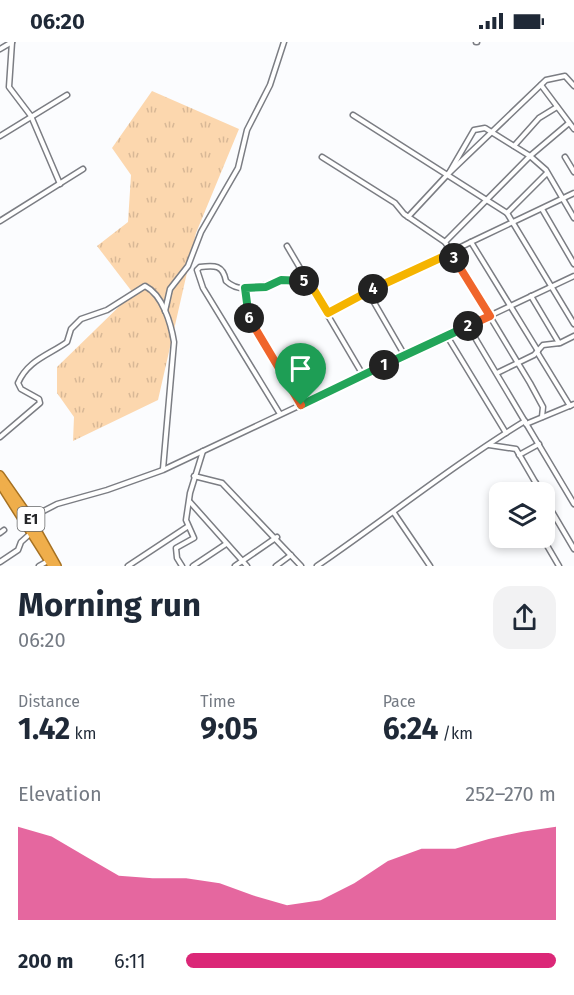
<!DOCTYPE html>
<meta charset="utf-8">
<style>
body{margin:0;font-family:"Fira Sans",sans-serif;background:#f2f2f3;color:#1f2937;height:100vh;display:flex;flex-direction:column;font-size:22px;white-space:nowrap}
*{box-sizing:border-box;margin:0}
p{font-size:20px;color:#747a83}
.icon{flex:none;width:33px;height:33px;fill:none;stroke:currentColor;stroke-width:2;stroke-linecap:round;stroke-linejoin:round}
.map{position:relative;height:524px;overflow:hidden}
.details{display:flex;flex-direction:column;background:#fff;flex:1}
.details>*{flex:none}
.tools{position:absolute;left:489px;top:440px;display:grid;gap:12px}
.tools a{display:grid;place-items:center;width:66px;height:66px;border-radius:12px;background:#fff;box-shadow:0 3px 9px #0003;font-size:30px}
.pin{position:absolute;display:grid;place-items:center;width:51px;height:51px;color:#fff;margin:-62px -26px;border-radius:50% 50% 50% 0;rotate:-45deg;box-shadow:0 0 6px #0007}
.pin .icon{rotate:45deg}
.km{position:absolute;width:30px;height:30px;margin:-15px;border-radius:50%;background:#222;color:#fff;font-size:16px;line-height:30px;text-align:center}
.round{display:grid;place-items:center;flex:none;width:63px;height:63px;border-radius:18px;background:#f2f2f3}
.overview{display:flex;align-items:center;justify-content:space-between;height:102px;padding:0 18px}
h1{font-size:33px;font-weight:700;line-height:45px}
.stats{display:grid;grid-template-columns:repeat(3,1fr);gap:9px;height:102px;padding:6px 18px}
.stats div{display:grid;align-content:center}
.stats b{font-size:30px;font-weight:700}
.stats small{font-size:16px;font-weight:400}
.stats p{font-size:16px}
.chart{height:168px;padding:12px 18px}
.chart p{display:flex;justify-content:space-between}
.chart svg{width:100%;height:108px;margin-top:6px;fill:#db2777;opacity:.7}
ul{padding:0 18px;list-style:none;font-size:20px}
li{display:grid;grid-template-columns:96px 72px 1fr;align-items:center;height:45px}
li i{height:15px;border-radius:8px;background:#db2777}
.status{display:flex;justify-content:space-between;align-items:center;height:42px;padding:0 30px;background:#fff;direction:ltr}
.status svg{height:16px;fill:currentColor}
.map>svg:first-child{display:block}
.grass{fill:url(#grass-tufts)}
.lines{fill:none;stroke-linecap:round;stroke-linejoin:round}
.minor-casing{stroke:#7b7d83;stroke-width:7}
.trunk-casing{stroke:#a67122;stroke-width:10}
.minor{stroke:#fff;stroke-width:4}
.trunk{stroke:#efae4b;stroke-width:7}
.split-1-casing{stroke:#fff;stroke-width:12}
.split-2-casing{stroke:#fff;stroke-width:12}
.split-3-casing{stroke:#fff;stroke-width:12}
.split-4-casing{stroke:#fff;stroke-width:12}
.split-5-casing{stroke:#fff;stroke-width:12}
.split-6-casing{stroke:#fff;stroke-width:12}
.split-7-casing{stroke:#fff;stroke-width:12}
.split-1{stroke:#22a559;stroke-width:8}
.split-2{stroke:#22a559;stroke-width:8}
.split-3{stroke:#f0652b;stroke-width:8}
.split-4{stroke:#f5b400;stroke-width:8}
.split-5{stroke:#f5b400;stroke-width:8}
.split-6{stroke:#22a559;stroke-width:8}
.split-7{stroke:#f0652b;stroke-width:8}
.labels{text-anchor:middle;stroke-width:6;stroke-linejoin:round;paint-order:stroke}
.shield{fill:#fff;stroke:#666768;stroke-width:1.5}
.shield-label{font-size:15px;font-weight:bold;fill:#252628}
</style>
<div class="status"><b>06:20</b><svg viewBox="0 0 49 12"><path d="M0 12V9h3v3zM5 12V6h3v6zM10 12V3h3v9zM15 12V0h3v12zM26 1h20v11H26zM47 4h2v5h-2z"/></svg></div>
<div class="map">
<svg width="574" height="524" viewBox="0 0 574 524">
<defs>
<pattern id="grass-tufts" width="24" height="20" patternUnits="userSpaceOnUse" patternTransform="scale(1.5)"><rect width="24" height="20" fill="#fcd7ae"/><path d="M3 7l-1-3M5 7V3M7 7l1-3M15 17l-1-3M17 17v-4M19 17l1-3" fill="none" stroke="#d8b896"/></pattern>
</defs>
<rect width="100%" height="100%" fill="#fbfcfe"/>
<path class="grass" d="M152 49 239 87 196 191 158 358 73 399 74 375 57 351V325L133 251 97 204 128 180 131 133 112 106Z"/>
<g class="lines">
<defs>
<g id="minor">
<path d="M12 0 9 45 31 74 60 142"/>
<path d="M476 0H477"/>
<path d="M0 7 12 0"/>
<path d="M541 43 574 87"/>
<path d="M353 73 507 171 574 282"/>
<path d="M0 94 67 53"/>
<path d="M514 104 539 76 557 65"/>
<path d="M322 115 395 161 404 172 445 200 530 341 543 365 542 375"/>
<path d="M565 115 574 130"/>
<path d="M449 131 474 88 485 86 530 114 546 128 574 176"/>
<path d="M542 167 574 222"/>
<path d="M507 171 547 131"/>
<path d="M408 175 448 132 546 38 565 34 574 44"/>
<path d="M0 179 83 127"/>
<path d="M445 200 530 114 569 81"/>
<path d="M287 204 363 333"/>
<path d="M245 246 248 274 301 363"/>
<path d="M368 250 405 314"/>
<path d="M531 254 559 301"/>
<path d="M165 269 170 247 188 224 201 190 238 126 247 88 270 43 284 0"/>
<path d="M328 271 471 200"/>
<path d="M468 284 574 462"/>
<path d="M447 294 506 391"/>
<path d="M538 309 471 200 574 151"/>
<path d="M537 310 570 364"/>
<path d="M497 331 534 313 543 303 560 301 574 294"/>
<path d="M280 372 203 246 197 228 200 225C215 223 223 223 226 239 242 254 262 242 280 239 288 237 299 239 308 239"/>
<path d="M526 382 574 362"/>
<path d="M0 395 40 361 39 357 21 347 18 341C28 318 49 313 67 300L71 287 81 277 107 268 145 244C163 253 171 282 174 300L163 427"/>
<path d="M489 403 516 407 541 450"/>
<path d="M519 413 539 402"/>
<path d="M194 434 222 441 301 524"/>
<path d="M522 450 536 441"/>
<path d="M544 456 574 507"/>
<path d="M190 460 247 524"/>
<path d="M394 471 430 524"/>
<path d="M30 476 57 462 107 448 163 428 574 234"/>
<path d="M0 491 4 488"/>
<path d="M542 495 559 524"/>
<path d="M0 520 18 508 21 500 31 491"/>
<path d="M39 524 48 519"/>
<path d="M128 524 187 485"/>
<path d="M182 524 177 516 176 506 194 496 186 478 190 451 203 409"/>
<path d="M193 524 226 502"/>
<path d="M235 524 277 495"/>
<path d="M276 524 291 513"/>
<path d="M317 524C387 476 453 423 525 379"/>
</g>
<g id="trunk">
<path d="M0 433 30 476 57 524"/>
<path d="M0 442 52 524"/>
</g>
</defs>
<use href="#minor" class="minor-casing"/>
<use href="#trunk" class="trunk-casing"/>
<use href="#minor" class="minor"/>
<use href="#trunk" class="trunk"/>
</g>
<g class="lines">
<defs>
<path id="split-1" d="M301 363 384 323"/>
<path id="split-2" d="M384 323 468 284"/>
<path id="split-3" d="M454 216 490 274 468 284"/>
<path id="split-4" d="M373 247 451 211 454 216"/>
<path id="split-5" d="M304 239 308 238 328 271 373 247"/>
<path id="split-6" d="M249 276 245 246 266 245 281 238 304 239"/>
<path id="split-7" d="M249 276 301 363"/>
</defs>
<use href="#split-1" class="split-1-casing"/>
<use href="#split-2" class="split-2-casing"/>
<use href="#split-3" class="split-3-casing"/>
<use href="#split-4" class="split-4-casing"/>
<use href="#split-5" class="split-5-casing"/>
<use href="#split-6" class="split-6-casing"/>
<use href="#split-7" class="split-7-casing"/>
<use href="#split-1" class="split-1"/>
<use href="#split-2" class="split-2"/>
<use href="#split-3" class="split-3"/>
<use href="#split-4" class="split-4"/>
<use href="#split-5" class="split-5"/>
<use href="#split-6" class="split-6"/>
<use href="#split-7" class="split-7"/>
</g>
<g class="labels">
<rect class="shield" x="17.5" y="465" width="27" height="24" rx="4.5"/>
<g class="shield-label">
<text x="31" y="482">E1</text>
</g>
</g>
</svg>
<div class="tools">
<a><svg class="icon" aria-label="layers" viewBox="0 0 24 24"><path d="M12 4l9 5-9 5-9-5zM3 14l9 5 9-5"/></svg></a>
</div>
<div class="pin" style="left:301px;top:363px;background:#1e9e55"><svg class="icon" aria-label="arrive" viewBox="0 0 24 24"><path d="M6 21V4h12l-3 4 3 4H6"/></svg></div>
<b class="km" style="left:384px;top:323px">1</b>
<b class="km" style="left:468px;top:284px">2</b>
<b class="km" style="left:454px;top:216px">3</b>
<b class="km" style="left:373px;top:247px">4</b>
<b class="km" style="left:304px;top:239px">5</b>
<b class="km" style="left:249px;top:276px">6</b>
</div>
<section class="details">
<div class="overview"><div><h1>Morning run</h1><p>06:20</p></div><a class="round"><svg class="icon" aria-label="share" viewBox="0 0 24 24"><path d="M12 15V3M7 8l5-5 5 5M5 13v7h14v-7"/></svg></a></div>
<div class="stats">
<div><p>Distance</p><b>1.42<small> km</small></b></div>
<div><p>Time</p><b>9:05</b></div>
<div><p>Pace</p><b>6:24<small> /km</small></b></div>
</div>
<div class="chart"><p><span>Elevation</span>252–270 m</p>
<svg viewBox="0 0 160 44" preserveAspectRatio="none"><path d="M0 44V6L10 10L20 18L30 26L40 27L50 27L60 29L70 34L80 38L90 36L100 29L110 20L120 15L130 15L140 11L150 8L160 6V44z"/></svg>
</div>
<ul>
<li><b>200 m</b>6:11<i style="width:100%"></i></li>
</ul>
</section>
